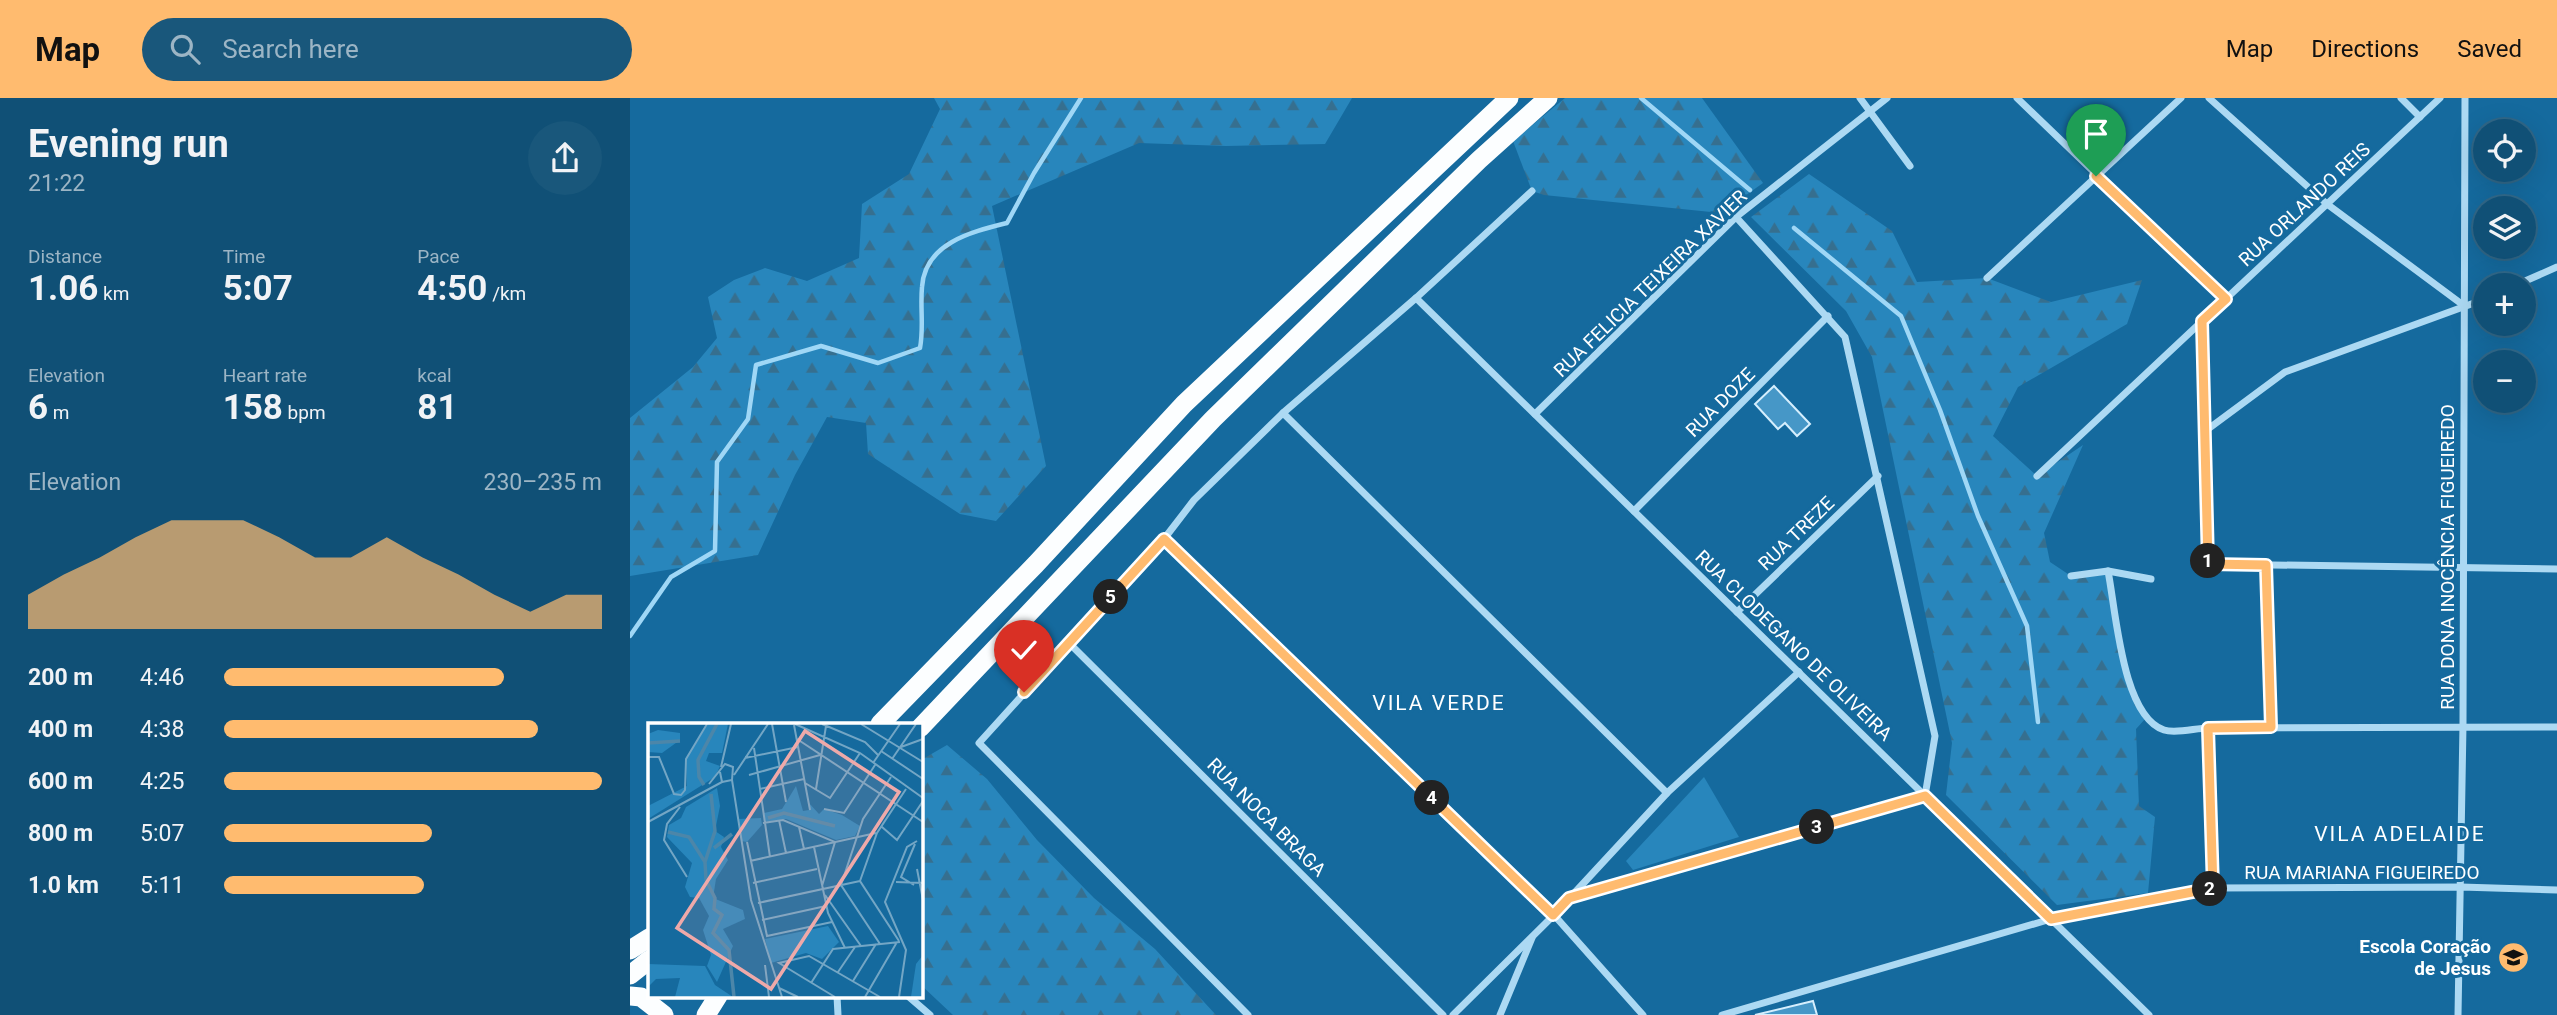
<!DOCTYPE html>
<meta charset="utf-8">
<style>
body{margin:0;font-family:Roboto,sans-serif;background:#19577b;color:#f1f3f6;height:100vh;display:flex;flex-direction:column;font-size:26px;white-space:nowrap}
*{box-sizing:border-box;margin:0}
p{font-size:23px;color:#9cb5c5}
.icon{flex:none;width:38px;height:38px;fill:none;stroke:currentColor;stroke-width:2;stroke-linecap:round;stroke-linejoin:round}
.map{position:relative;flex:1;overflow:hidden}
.panel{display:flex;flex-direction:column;background:#105076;width:630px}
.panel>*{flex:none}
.tools{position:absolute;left:1843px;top:21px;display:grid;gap:14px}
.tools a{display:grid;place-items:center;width:63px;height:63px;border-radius:50%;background:#105076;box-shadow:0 7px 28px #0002,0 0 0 2px #306788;font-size:35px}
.pin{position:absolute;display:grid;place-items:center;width:60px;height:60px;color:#fff;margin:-72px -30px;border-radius:50% 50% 50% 0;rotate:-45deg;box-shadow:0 0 7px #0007}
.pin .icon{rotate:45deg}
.km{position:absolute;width:35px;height:35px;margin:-18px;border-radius:50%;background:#222;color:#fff;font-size:19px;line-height:35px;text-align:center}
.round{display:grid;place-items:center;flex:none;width:74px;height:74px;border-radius:37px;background:#19577b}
.overview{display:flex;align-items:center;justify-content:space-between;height:119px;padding:0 28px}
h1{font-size:38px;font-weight:700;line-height:52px}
.figures{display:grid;grid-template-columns:repeat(3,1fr);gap:10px;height:119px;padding:7px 28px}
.figures div{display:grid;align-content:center}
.figures b{font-size:35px;font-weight:700}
.figures small{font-size:19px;font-weight:400}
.figures p{font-size:19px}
.chart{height:196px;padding:14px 28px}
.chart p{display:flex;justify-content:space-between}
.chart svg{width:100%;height:126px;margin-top:7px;fill:#ffbb6f;opacity:.7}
ul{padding:0 28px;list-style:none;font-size:23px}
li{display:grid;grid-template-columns:112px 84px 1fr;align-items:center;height:52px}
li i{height:18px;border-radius:9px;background:#ffbb6f}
header{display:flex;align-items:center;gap:42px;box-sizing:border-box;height:98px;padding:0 35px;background:#ffbb6f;color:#111}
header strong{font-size:33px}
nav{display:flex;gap:38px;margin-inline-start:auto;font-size:24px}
.search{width:490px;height:63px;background:#19577b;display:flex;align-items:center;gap:18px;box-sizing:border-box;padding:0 24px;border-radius:38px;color:#9cb5c5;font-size:26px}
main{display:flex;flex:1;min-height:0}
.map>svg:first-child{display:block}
.forest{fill:url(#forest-firs)}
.park{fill:#2886bc}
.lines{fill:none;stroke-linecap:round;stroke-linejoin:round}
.stream{stroke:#9fd7f6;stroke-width:4.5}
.building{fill:#4697c7;stroke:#d5eefd;stroke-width:2}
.minor{stroke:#acd9f3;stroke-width:7}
.trunk{stroke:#fcfeff;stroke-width:19}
.route-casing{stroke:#fff;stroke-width:14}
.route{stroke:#ffbb6f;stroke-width:9}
.labels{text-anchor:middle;stroke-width:6;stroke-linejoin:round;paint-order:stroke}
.street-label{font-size:19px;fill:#fff;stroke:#156a9e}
.poi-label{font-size:19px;font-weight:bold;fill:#fff;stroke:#156a9e;text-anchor:end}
.neighbourhood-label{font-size:21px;letter-spacing:2px;fill:#fff;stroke:#156a9e}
.inset-river{fill:none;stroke:#4c86a9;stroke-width:3.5}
.inset-road{fill:none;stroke:#73a6c5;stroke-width:2}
.view{fill:#efa9a9;fill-opacity:0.15;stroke:#efa9a9;stroke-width:3.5}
.inset-edge{fill:none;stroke:#fff;stroke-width:3.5}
</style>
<header>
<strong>Map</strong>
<div class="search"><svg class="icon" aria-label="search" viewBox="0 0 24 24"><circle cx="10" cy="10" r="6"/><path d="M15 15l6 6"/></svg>Search here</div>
<nav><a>Map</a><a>Directions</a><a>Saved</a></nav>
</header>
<main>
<section class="panel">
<div class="overview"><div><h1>Evening run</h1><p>21:22</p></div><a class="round"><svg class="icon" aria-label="share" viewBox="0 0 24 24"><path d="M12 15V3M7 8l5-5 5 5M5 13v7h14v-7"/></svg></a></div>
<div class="figures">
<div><p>Distance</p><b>1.06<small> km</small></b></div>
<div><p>Time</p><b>5:07</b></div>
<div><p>Pace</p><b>4:50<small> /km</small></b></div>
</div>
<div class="figures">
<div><p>Elevation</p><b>6<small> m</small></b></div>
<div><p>Heart rate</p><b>158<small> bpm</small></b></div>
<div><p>kcal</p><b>81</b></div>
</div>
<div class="chart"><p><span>Elevation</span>230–235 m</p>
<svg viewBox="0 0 160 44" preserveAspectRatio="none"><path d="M0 44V32L10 25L20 19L30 12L40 6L50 6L60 6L70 12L80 19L90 19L100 12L110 19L120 25L130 32L140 38L150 32L160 32V44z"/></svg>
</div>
<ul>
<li><b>200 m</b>4:46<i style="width:74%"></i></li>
<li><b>400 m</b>4:38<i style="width:83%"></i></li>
<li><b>600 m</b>4:25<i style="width:100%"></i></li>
<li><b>800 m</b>5:07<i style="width:55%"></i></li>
<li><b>1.0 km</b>5:11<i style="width:53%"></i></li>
</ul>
</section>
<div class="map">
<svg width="1927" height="917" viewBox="0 0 1927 917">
<defs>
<pattern id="forest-firs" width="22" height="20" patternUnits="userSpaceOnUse" patternTransform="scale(1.75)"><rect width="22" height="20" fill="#2886bc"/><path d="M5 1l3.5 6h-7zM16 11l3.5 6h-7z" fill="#366f8f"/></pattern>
</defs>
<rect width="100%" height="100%" fill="#156a9e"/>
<g class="forest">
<path d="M304 0H722L695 46 596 48 509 45 362 108 416 368 366 423 330 416 238 356 236 325 197 319 165 377 128 457 0 478V320L63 269 87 240 78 199 104 182 135 170 177 183 229 160 232 106 279 76 310 11Z"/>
<path d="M935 0H1072L1133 85 1091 115 914 97 902 93 883 43Z"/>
<path d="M1179 76 1262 133 1287 184 1357 180 1421 204 1512 182 1497 226 1388 289 1363 338 1407 378 1453 347 1414 435 1420 464 1441 478 1478 473 1502 598 1515 621 1506 631 1509 708 1525 719 1518 795 1427 807 1316 697 1322 645 1242 259 1216 213 1121 119Z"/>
<path d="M317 647 357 681 407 742 464 800 525 851 586 917H323L291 887V662Z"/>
</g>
<path class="park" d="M1074 679 1109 739 1003 772 996 763Z"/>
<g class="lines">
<g class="stream">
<path d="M1011 0 1120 92"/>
<path d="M1164 130 1271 218 1310 312 1348 418 1397 528 1408 624"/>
<path d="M0 538 41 479 85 453 87 364 118 321 126 267 191 248 248 265 290 250C294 229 290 210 292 189 295 145 341 134 377 125L404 75 451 0"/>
</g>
</g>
<g class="building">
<path d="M1144 288 1180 326 1167 338 1155 325 1148 331 1125 306Z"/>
<path d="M1183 903 1187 917H1125Z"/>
</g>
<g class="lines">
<g class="minor">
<path d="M1230 0 1280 68"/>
<path d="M1387 0 1596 201"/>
<path d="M1579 0 1697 106 1833 207"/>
<path d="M1771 0 1790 19"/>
<path d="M1357 180 1551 0"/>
<path d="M1886 187 1927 169"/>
<path d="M786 200 1519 917"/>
<path d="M1572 223 1578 466 1927 471"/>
<path d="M653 315 1037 695"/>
<path d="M905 316 1106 119 1257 0"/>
<path d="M1574 334 1655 274 1855 201"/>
<path d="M1407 378 1810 0"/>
<path d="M1004 413 1198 218"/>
<path d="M534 441 924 817 1013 917"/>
<path d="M1636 467 1641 629"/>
<path d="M1478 473C1486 513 1492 618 1534 632 1546 636 1566 630 1578 630L1927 629"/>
<path d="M1441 478 1478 473 1521 481"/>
<path d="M1107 514 1248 378"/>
<path d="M438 544 813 917"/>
<path d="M1578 630 1583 790"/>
<path d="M939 800 1295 698 1305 638 1215 239 1106 119"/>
<path d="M207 898 208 917"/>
<path d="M278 898 300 917"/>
<path d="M618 917 349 645 534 441 564 402 653 315 786 200 902 93"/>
<path d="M823 917 924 817 1037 695 1169 574"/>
<path d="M870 917 902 840"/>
<path d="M1092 917 1421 821 1583 790 1831 789 1927 792"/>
<path d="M1828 917 1833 627 1835 0"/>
</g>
<g class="trunk">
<path d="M250 626 406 466 554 306 879 0"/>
<path d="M290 630 583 321 849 62 918 0"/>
<path d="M0 852 19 840"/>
<path d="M0 877 19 862"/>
<path d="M0 898 11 899 34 917"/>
<path d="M76 917 88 898"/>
</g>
</g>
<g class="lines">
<defs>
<path id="route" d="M394 594 534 441 923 817 939 800 1295 698 1421 821 1583 790 1578 630 1641 629 1636 467 1578 466 1572 223 1596 201 1466 78"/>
</defs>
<use href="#route" class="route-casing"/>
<use href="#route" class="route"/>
</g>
<defs>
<symbol id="school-disc" viewBox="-11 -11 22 22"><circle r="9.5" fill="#ffbb6f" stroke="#156a9e"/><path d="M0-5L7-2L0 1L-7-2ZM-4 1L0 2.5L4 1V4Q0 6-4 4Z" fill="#111"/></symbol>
</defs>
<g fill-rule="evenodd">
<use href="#school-disc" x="1866" y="842" width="35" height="35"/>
</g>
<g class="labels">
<g class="street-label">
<text transform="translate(1674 106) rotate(-43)" y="7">RUA ORLANDO REIS</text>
<text transform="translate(1020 185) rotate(-44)" y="7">RUA FELICIA TEIXEIRA XAVIER</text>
<text transform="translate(1090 304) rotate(-45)" y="7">RUA DOZE</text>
<text transform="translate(1166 435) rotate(-44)" y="7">RUA TREZE</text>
<text transform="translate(1817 459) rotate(-90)" y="7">RUA DONA INOCÊNCIA FIGUEIREDO</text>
<text transform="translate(1164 547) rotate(44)" y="7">RUA CLODEGANO DE OLIVEIRA</text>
<text transform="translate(637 719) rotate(45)" y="7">RUA NOCA BRAGA</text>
<text x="1732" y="781">RUA MARIANA FIGUEIREDO</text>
</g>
<g class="poi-label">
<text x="1861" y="855">Escola Coração<tspan x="1861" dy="22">de Jesus</tspan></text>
</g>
<g class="neighbourhood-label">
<text x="809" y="612">VILA VERDE</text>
<text x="1770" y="743">VILA ADELAIDE</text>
</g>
</g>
<g transform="translate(18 625)">
<rect width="275" height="275" fill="#156a9e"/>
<path d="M60 1H80L74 30H61L58 38 72 43 67 54 0 96V83L39 63 38 36ZM10 7 32 10V17L14 30 0 29V11ZM148 63 155 88 161 87V80L171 91 176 86 194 92 212 103 207 113 188 117 138 96 116 99V90L134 86ZM69 65 72 83 67 108 76 114 73 124 80 137 68 156 65 175 95 187 97 196 75 206 85 223 69 259 59 243 63 232 55 207 61 193 51 175 42 174 37 164 44 140 19 114 21 102 33 95 38 84ZM113 95 114 102 99 119 93 118 90 96ZM180 203 191 219 174 236 158 230 123 240 117 216ZM0 241 57 243 67 262 85 274H27L32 255 8 256 0 264Z" fill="#2886bc"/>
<path d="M275 232V274H263L268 241Z" fill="#2886bc"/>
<path class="inset-river" d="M0 20 32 18M56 62 51 54 50 37 69 1M63 71 67 108 57 139 58 157 67 175 66 186 74 192 65 210 81 227 86 274M120 95 136 90 187 103M20 109 41 114 57 139M66 125 84 111"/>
<path class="inset-road" d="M124 1 138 79M147 1 212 30 275 75M174 1 217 19 230 32M213 1 275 39M146 2 162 87M149 16 275 99M253 24 275 16M106 25 122 134M233 28 275 56M0 34H11L26 71 33 72 37 67 38 36 59 1M97 35 150 24M244 36 268 1M225 40 252 1M73 44 83 1M86 52 120 1M101 52 172 32M84 57 103 177 134 274M157 60 182 75 212 30M61 61 77 41 85 44 84 57 74 59 72 49M112 66 156 56M168 66 178 3M32 84 19 101 16 117 39 154M176 86 196 90 227 42M131 97 138 130M0 99 74 59M115 100 135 97 187 119 174 163M151 104 156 126M234 104 249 117 275 78M99 119 119 213 184 199M166 124 180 190 197 225M102 138 228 110M269 146 275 177M248 159 275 160M105 160 169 146M266 162 253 154 267 121M177 172 213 223M110 180 212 158M114 197 178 183M251 218 212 158 229 110 258 66M232 221 193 162 215 96 243 54M117 242 121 274M190 249 207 224M205 258 228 221M163 260 185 226 252 219M131 265 150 274M187 274 131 240 161 233 232 274M217 274 249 219M251 274 258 227 237 179 259 124 269 118"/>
<path class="view" d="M157 8 251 69 123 266 29 205Z"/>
<rect width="275" height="275" class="inset-edge"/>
</g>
</svg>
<div class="tools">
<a><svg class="icon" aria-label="locate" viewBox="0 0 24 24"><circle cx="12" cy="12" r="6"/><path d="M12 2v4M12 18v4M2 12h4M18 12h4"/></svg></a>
<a><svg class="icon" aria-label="layers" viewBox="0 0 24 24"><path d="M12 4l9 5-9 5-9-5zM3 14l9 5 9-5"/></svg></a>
<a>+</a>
<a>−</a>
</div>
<div class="pin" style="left:1466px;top:78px;background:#1e9e55"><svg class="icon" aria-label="arrive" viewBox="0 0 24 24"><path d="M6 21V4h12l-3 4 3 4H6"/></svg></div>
<div class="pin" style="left:394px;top:594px;background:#d93025"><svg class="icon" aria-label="check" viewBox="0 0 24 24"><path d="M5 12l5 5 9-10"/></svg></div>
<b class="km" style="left:1578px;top:463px">1</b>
<b class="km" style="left:1580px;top:791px">2</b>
<b class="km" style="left:1187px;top:729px">3</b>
<b class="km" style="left:802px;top:700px">4</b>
<b class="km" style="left:481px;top:499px">5</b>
</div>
</main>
